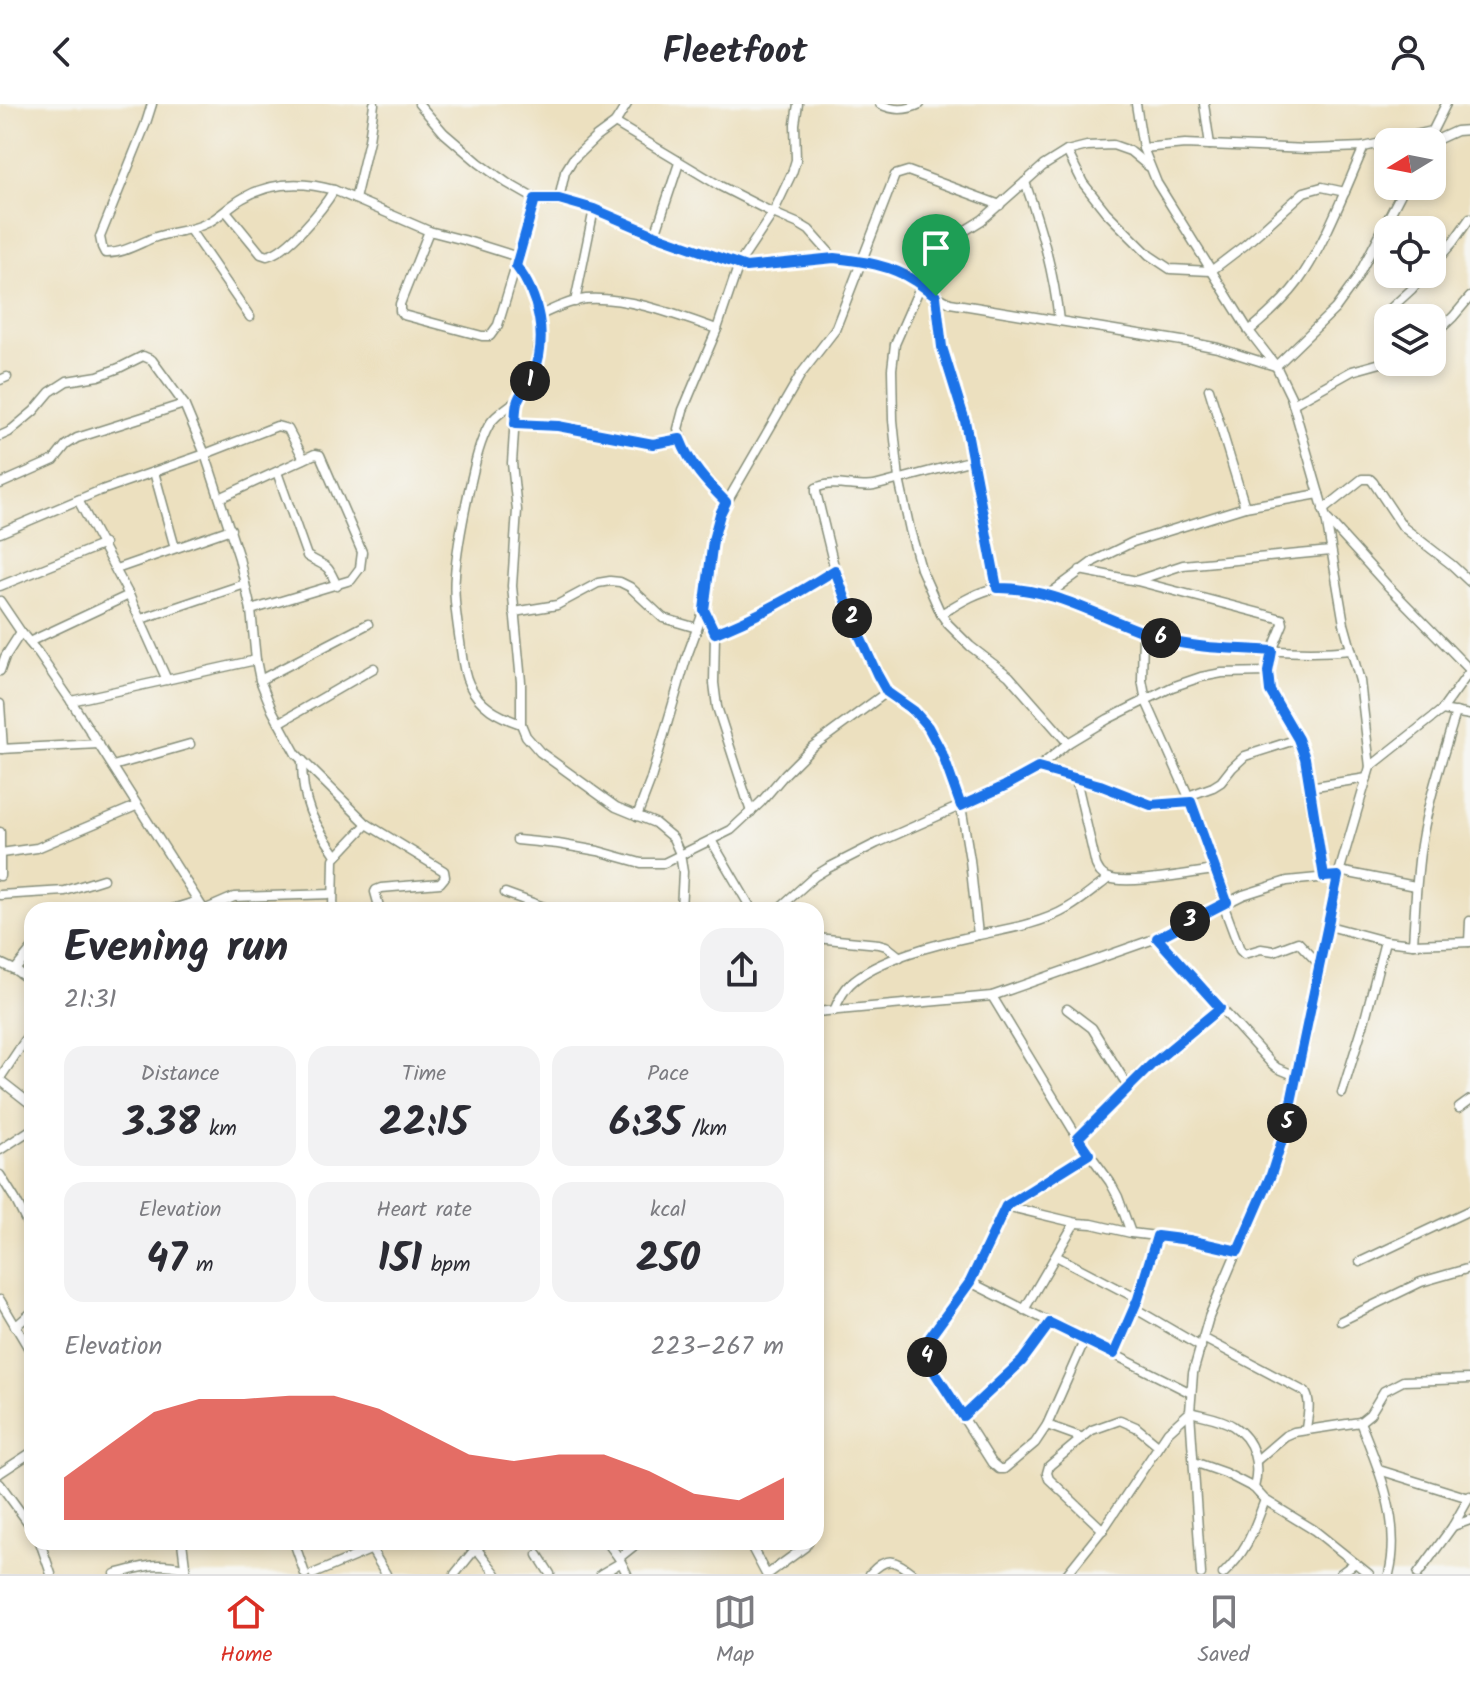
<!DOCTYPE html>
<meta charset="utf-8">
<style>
body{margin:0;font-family:Kalam,sans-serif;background:#f2f2f3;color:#2b2b33;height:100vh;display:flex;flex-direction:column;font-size:30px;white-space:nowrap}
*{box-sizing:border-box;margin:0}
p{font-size:26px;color:#7c7c81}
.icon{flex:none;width:44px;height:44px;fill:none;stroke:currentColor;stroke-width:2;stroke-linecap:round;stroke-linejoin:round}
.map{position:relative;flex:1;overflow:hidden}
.side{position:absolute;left:24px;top:798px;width:800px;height:648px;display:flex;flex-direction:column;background:#fff;border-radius:24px;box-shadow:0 4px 12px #0003}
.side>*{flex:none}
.needle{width:52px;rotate:260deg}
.buttons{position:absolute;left:1374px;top:24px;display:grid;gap:16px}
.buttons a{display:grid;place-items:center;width:72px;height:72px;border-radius:16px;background:#fff;box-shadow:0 4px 12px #0003;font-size:40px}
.pin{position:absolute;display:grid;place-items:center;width:68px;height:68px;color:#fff;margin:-82px -34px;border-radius:50% 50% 50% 0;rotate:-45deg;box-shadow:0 0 8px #0007}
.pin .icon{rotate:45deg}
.km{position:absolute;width:40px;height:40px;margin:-20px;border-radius:50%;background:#222;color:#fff;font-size:22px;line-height:40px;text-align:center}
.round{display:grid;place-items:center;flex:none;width:84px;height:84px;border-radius:24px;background:#f2f2f3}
.headline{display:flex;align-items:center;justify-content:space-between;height:136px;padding:0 40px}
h1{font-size:44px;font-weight:700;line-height:60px}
.metrics{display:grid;grid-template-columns:repeat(3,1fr);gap:12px;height:136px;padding:8px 40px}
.metrics div{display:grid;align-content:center;border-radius:20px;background:#f2f2f3;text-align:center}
.metrics b{font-size:40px;font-weight:700}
.metrics small{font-size:22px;font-weight:400}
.metrics p{font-size:22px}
.chart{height:224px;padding:16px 40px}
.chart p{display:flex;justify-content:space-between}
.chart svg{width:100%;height:144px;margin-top:8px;fill:#d93025;opacity:.7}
header{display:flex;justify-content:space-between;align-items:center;height:104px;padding:0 40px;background:#fff;font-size:36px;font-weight:700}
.tabs{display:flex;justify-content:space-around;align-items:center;height:112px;border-top:2px solid #e1e1e2;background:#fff;font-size:22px;color:#7c7c81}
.tabs a{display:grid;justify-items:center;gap:4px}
.tabs .current{color:#d93025}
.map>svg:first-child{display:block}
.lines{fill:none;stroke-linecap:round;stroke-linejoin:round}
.street-casing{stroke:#868e7a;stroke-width:11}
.street{stroke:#fff;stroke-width:8}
.route-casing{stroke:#fff;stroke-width:16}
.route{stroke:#1a73e8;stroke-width:10}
</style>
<header><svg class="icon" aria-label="back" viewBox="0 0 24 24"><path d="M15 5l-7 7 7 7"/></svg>Fleetfoot<svg class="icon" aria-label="person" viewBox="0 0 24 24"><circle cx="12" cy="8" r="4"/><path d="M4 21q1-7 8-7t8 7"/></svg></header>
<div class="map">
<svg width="1470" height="1470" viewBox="0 0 1470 1470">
<rect width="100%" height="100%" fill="#f6f6f2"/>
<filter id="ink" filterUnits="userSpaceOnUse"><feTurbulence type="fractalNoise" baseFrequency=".0125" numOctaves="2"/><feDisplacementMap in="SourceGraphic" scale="16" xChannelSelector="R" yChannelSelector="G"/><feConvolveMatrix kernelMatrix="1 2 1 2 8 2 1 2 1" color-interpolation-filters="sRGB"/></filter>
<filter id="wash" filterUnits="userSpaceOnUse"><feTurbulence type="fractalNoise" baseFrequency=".006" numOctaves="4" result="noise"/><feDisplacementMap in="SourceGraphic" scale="32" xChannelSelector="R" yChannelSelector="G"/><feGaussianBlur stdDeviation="1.8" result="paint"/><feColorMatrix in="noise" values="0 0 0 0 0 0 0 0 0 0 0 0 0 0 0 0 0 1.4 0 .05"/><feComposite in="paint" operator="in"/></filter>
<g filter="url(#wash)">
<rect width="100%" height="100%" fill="#ece0bf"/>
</g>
<g filter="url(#ink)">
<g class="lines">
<defs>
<g id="street">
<path d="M152 0 146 19 100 133 102 143 105 149C122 150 138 140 153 134 171 127 190 128 207 119 220 113 230 101 243 94 271 78 303 77 334 86L429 127 464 136 518 153"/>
<path d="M419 0 444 29 479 59 507 79 535 95 549 96 559 95 594 105 655 131 746 163 834 154 862 157 892 165 913 176 927 187 950 199 1188 238 1218 244 1275 262"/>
<path d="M880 0C894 7 906 7 920 0"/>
<path d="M1136 0 1143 44 1157 79 1249 227 1276 262 1291 293 1326 414 1344 520 1360 577 1370 663 1338 772 1279 1048 1209 1213 1193 1269 1190 1308 1201 1470"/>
<path d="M1204 0 1210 41"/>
<path d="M615 19 720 82 773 109 799 120 809 126 834 154"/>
<path d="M1427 38 1446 0"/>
<path d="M1432 38 1456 27 1470 26"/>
<path d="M1143 44 1185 40 1308 45 1364 43 1432 27"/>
<path d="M1067 47 1083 79 1106 108 1149 151 1170 165 1211 167 1245 141 1304 88 1322 83 1345 88"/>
<path d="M1025 78C1041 124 1054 168 1059 217"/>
<path d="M355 95 369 36 374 0"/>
<path d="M535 95 516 162 527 178 537 203 540 235 536 265 531 275 516 297 512 359 517 406 512 482 521 578V620L526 632 540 648 616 703 655 719 673 734 680 750 683 768 681 806"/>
<path d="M559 95 565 68 573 55 596 33 615 19 627 0"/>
<path d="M226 107 261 150 267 152C288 147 323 105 334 86"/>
<path d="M190 126 250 213"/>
<path d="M429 127 400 200V207L403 211 482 232H490L498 221 516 162"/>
<path d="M655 131 679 59"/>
<path d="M1432 162 1453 138 1470 114"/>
<path d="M913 176 925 157 937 144 982 116 1043 62 1067 47 1087 42 1113 41 1130 47 1148 62"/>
<path d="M921 181 895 240 892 265 893 316 899 375 910 426 921 465 941 510 948 520 970 542 1009 572 1068 639"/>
<path d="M936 192 942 243 965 317 997 484"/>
<path d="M575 198 594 105"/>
<path d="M538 212C553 205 570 197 586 195 627 192 679 212 717 225"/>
<path d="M1378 216 1412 185 1425 170"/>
<path d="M1249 227C1267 212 1284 197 1298 178 1325 140 1345 86 1364 43"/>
<path d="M1432 233 1453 213 1470 193"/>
<path d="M1276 262 1335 205 1356 176 1405 82"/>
<path d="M0 276 7 273"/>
<path d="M1209 285 1245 403"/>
<path d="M516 297C507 304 495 311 489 321 478 341 474 365 469 386 463 414 457 443 455 471 453 493 457 516 460 538 462 552 463 568 469 580 480 603 498 612 521 620"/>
<path d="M1293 300 1352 267 1388 257"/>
<path d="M515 320 558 322 653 340 680 335"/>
<path d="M0 332 9 328 34 307 50 288 67 277 98 272 119 264 143 252 152 256 184 300 205 350 239 454 251 506 256 556 260 576 272 606 296 650 367 720 444 767 445 773 440 779 381 784 376 786 375 788 380 806"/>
<path d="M154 368 175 444"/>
<path d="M277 368 307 452C328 465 326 457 337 482"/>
<path d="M0 380 54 356 66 341 77 334 184 300"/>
<path d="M220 394 315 350 320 351 362 448 360 464 351 476 251 506"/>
<path d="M78 396 129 491 167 576"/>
<path d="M726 398 701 374 686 352 678 325 683 306 717 225 739 160 773 109 792 69 796 56 795 20 798 0"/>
<path d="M1323 406 1362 375H1370L1373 378 1403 423 1452 461 1470 478"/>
<path d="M1328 416 1386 480 1470 566"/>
<path d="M0 429 99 387 205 350 277 322 288 325 304 355"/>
<path d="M116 465 231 425"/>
<path d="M1080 466 1137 477 1282 515 1283 520 1272 547 1268 568 1270 587 1298 635 1305 654 1324 773"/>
<path d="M1138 476 1183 461 1331 447"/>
<path d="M0 482 104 440"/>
<path d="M1048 491 1094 457 1133 438 1245 403 1319 390"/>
<path d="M0 497 21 528 38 549 71 597 204 806"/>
<path d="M704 506 715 529 714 579 717 603 751 708"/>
<path d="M514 508 557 501 598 479 610 477 620 478 630 483 663 514 697 524"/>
<path d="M941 510C958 500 976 488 996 484 1045 475 1120 524 1169 537 1189 542 1210 542 1230 543 1270 547 1310 550 1351 546"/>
<path d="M141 515 245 480"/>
<path d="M1143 528 1142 576 1146 597 1191 698 1227 798"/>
<path d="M715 529C759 512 795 492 835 466"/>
<path d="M29 538 129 491"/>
<path d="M0 567 5 553 21 528"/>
<path d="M260 576 368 520"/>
<path d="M71 597 256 556"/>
<path d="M0 600 3 645"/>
<path d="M1442 606 1470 611"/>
<path d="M279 619 374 564"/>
<path d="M0 645 99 640"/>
<path d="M302 656C302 700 312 716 336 751"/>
<path d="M113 662 190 640"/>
<path d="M1370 663 1442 606 1470 567"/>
<path d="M1038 664 1100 681 1151 701 1191 698"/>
<path d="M1076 675 1096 761C1099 767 1101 771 1108 774 1129 781 1190 769 1215 766"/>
<path d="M1309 683 1367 674"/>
<path d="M1188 692 1213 683 1221 678 1232 664 1245 652 1298 635"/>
<path d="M637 712 650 678 687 552 704 506 713 436 720 410 801 270 835 226 895 71 908 67 1000 101"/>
<path d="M0 728V772"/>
<path d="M517 736 558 740 598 747 641 759H664L731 726 761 698 785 670 812 643 887 588"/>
<path d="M711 736 752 806"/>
<path d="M1 749 37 744 136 702"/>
<path d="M1339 767 1415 782"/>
<path d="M505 789 552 806"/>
<path d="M0 791 65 787 103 775"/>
<path d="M1223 800 1240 846 1244 850 1261 845 1274 847 1298 838 1319 860"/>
<path d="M169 806 198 797"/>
<path d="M204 806 234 793 333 790"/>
<path d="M333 806 334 755 367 720"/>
<path d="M777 806 815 772 828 764 877 739 1005 682 1038 664 1068 639 1108 615 1172 583 1201 573 1222 569 1268 568"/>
<path d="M1329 822 1385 837 1413 840 1470 838"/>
<path d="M978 831C1008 825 1041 820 1068 804 1082 796 1096 784 1109 774"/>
<path d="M816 834 879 840 886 842 900 853"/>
<path d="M1157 834 1271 959 1277 964 1296 972"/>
<path d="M1469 838 1470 817"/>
<path d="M1413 840C1415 807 1416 774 1421 741 1428 696 1443 652 1456 608"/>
<path d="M0 859 15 866 32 878"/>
<path d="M15 866 32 845"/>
<path d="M992 892 1078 1034 1110 1078 1118 1093 1131 1129 1189 1136 1238 1147"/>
<path d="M1067 905 1092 924 1129 984"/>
<path d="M834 907C838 897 842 888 850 880 877 854 941 839 978 831L970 756 961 702 951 670 942 649 928 623 914 607 887 588 877 570 856 524 835 466 816 388V384C833 375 855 385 874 382L973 356"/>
<path d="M816 908 992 892 1157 834 1243 791 1287 777 1338 772"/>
<path d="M0 974 32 926"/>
<path d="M0 976 32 1001"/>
<path d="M1342 989 1365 915 1385 837"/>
<path d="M1459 1004 1470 996"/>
<path d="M1078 1034 1151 961 1220 904"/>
<path d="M0 1046 32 1025"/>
<path d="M0 1071 15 1095 32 1129"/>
<path d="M1006 1102 1077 1119 1092 1120 1131 1129"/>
<path d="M1056 1152 1138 1195"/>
<path d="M1360 1158 1470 1106"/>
<path d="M970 1178 1191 1289"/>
<path d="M0 1196 32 1250"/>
<path d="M1134 1204 1201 1243"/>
<path d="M1024 1206 1073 1122 1077 1119"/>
<path d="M1341 1217 1421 1178 1470 1164"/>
<path d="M15 1223 32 1208"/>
<path d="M1203 1234 1305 1288C1312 1298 1307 1314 1306 1325"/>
<path d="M1085 1235 1047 1321 1035 1339 1004 1365H999L992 1359 928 1258 925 1248 930 1233 970 1178 1006 1102 1089 1050"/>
<path d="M1114 1250 1138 1195 1157 1132"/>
<path d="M963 1312 1022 1257 1050 1219"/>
<path d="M1360 1318C1379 1364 1402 1419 1389 1470"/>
<path d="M1047 1321 1083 1334"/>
<path d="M1257 1356 1285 1332 1294 1328 1360 1318 1370 1310 1384 1287 1403 1277 1470 1275"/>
<path d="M1194 1358 1225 1369 1254 1384 1265 1396 1314 1426 1369 1470"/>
<path d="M1379 1366 1469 1394"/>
<path d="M0 1369 32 1348"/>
<path d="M0 1380 32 1424"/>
<path d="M1453 1422 1470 1416"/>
<path d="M1103 1426 1049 1375 1047 1369 1049 1362 1092 1326 1120 1316 1136 1323 1158 1341"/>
<path d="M40 1438 51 1470"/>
<path d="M182 1438 186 1470"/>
<path d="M294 1438 305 1470"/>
<path d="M367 1438 386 1470"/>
<path d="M607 1438 619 1454 627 1470"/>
<path d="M749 1438 766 1470"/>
<path d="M476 1444 496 1470"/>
<path d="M538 1451 550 1470"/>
<path d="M619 1454 639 1438"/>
<path d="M115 1470C143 1463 155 1457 184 1464"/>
<path d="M313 1470 370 1446"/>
<path d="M455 1470 476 1444 486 1438"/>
<path d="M601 1470 620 1459"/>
<path d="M768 1470 805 1443 808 1438"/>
<path d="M870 1470C887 1451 895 1456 913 1470"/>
<path d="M1067 1470 1106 1421 1168 1328 1190 1308C1204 1312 1221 1314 1233 1322 1255 1336 1260 1361 1254 1384"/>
<path d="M1223 1470C1248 1446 1253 1427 1265 1396"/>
<path d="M1340 1470 1355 1459"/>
<path d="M1418 1470 1453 1422 1470 1392"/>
</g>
</defs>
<use href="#street" class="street-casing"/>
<use href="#street" class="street"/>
</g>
</g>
<g class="lines" filter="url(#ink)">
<defs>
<path id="route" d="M535 95H559L594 105 655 131 746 163 834 154C862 157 891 161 915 177 922 182 929 187 936 192L942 243 965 317 997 484C1059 483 1109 520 1167 536 1199 545 1239 544 1272 547L1268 568 1270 587 1298 635 1305 654 1324 773 1338 772 1285 1027 1271 1071 1238 1147 1189 1136 1157 1132 1138 1195 1114 1250 1050 1219 1022 1257 963 1312 928 1258 925 1248 930 1233 970 1178 1006 1102 1089 1050 1078 1034 1151 961 1220 904 1157 834 1227 798 1191 698 1151 701 1100 681 1038 664 1005 682 961 702 942 649 928 623 914 607 887 588 877 570 856 524 835 466C795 491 759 512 715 529L704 506 713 436 720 410 726 398C707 379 690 361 680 335L653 340 558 322 515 320C516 313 515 303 518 296 522 286 530 279 534 269 548 234 539 191 516 162Z"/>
</defs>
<use href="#route" class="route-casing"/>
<use href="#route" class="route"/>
</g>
</svg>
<div class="buttons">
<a><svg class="needle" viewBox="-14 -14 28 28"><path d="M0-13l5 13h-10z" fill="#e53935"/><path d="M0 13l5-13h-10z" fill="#7c7c81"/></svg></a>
<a><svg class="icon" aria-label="locate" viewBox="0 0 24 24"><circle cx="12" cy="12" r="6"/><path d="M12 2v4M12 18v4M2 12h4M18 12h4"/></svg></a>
<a><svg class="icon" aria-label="layers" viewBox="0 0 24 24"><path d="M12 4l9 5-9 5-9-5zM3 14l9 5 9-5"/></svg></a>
</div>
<div class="pin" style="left:936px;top:192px;background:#1e9e55"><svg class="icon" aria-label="arrive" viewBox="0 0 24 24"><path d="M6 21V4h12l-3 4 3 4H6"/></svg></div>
<b class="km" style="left:530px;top:277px">1</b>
<b class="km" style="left:852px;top:514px">2</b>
<b class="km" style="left:1190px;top:817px">3</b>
<b class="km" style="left:927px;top:1253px">4</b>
<b class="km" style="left:1287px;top:1019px">5</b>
<b class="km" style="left:1161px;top:534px">6</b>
<section class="side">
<div class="headline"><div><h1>Evening run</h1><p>21:31</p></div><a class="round"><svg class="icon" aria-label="share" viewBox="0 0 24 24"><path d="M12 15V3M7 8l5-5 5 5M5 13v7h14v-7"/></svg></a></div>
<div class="metrics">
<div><p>Distance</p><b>3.38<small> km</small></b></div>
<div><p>Time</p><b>22:15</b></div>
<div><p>Pace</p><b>6:35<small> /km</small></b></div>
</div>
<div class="metrics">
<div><p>Elevation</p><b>47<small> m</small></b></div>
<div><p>Heart rate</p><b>151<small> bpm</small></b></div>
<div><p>kcal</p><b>250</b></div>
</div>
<div class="chart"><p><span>Elevation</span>223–267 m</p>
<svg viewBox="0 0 160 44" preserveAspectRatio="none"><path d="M0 44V31L10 21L20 11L30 7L40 7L50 6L60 6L70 10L80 17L90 24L100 26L110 24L120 24L130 29L140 36L150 38L160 31V44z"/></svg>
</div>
</section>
</div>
<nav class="tabs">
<a class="current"><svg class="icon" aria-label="home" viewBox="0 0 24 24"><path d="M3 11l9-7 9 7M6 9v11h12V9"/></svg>Home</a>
<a><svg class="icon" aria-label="map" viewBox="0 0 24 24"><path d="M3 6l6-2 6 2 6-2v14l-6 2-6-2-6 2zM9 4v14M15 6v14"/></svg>Map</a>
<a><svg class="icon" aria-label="saved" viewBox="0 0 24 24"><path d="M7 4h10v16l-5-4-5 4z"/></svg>Saved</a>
</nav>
